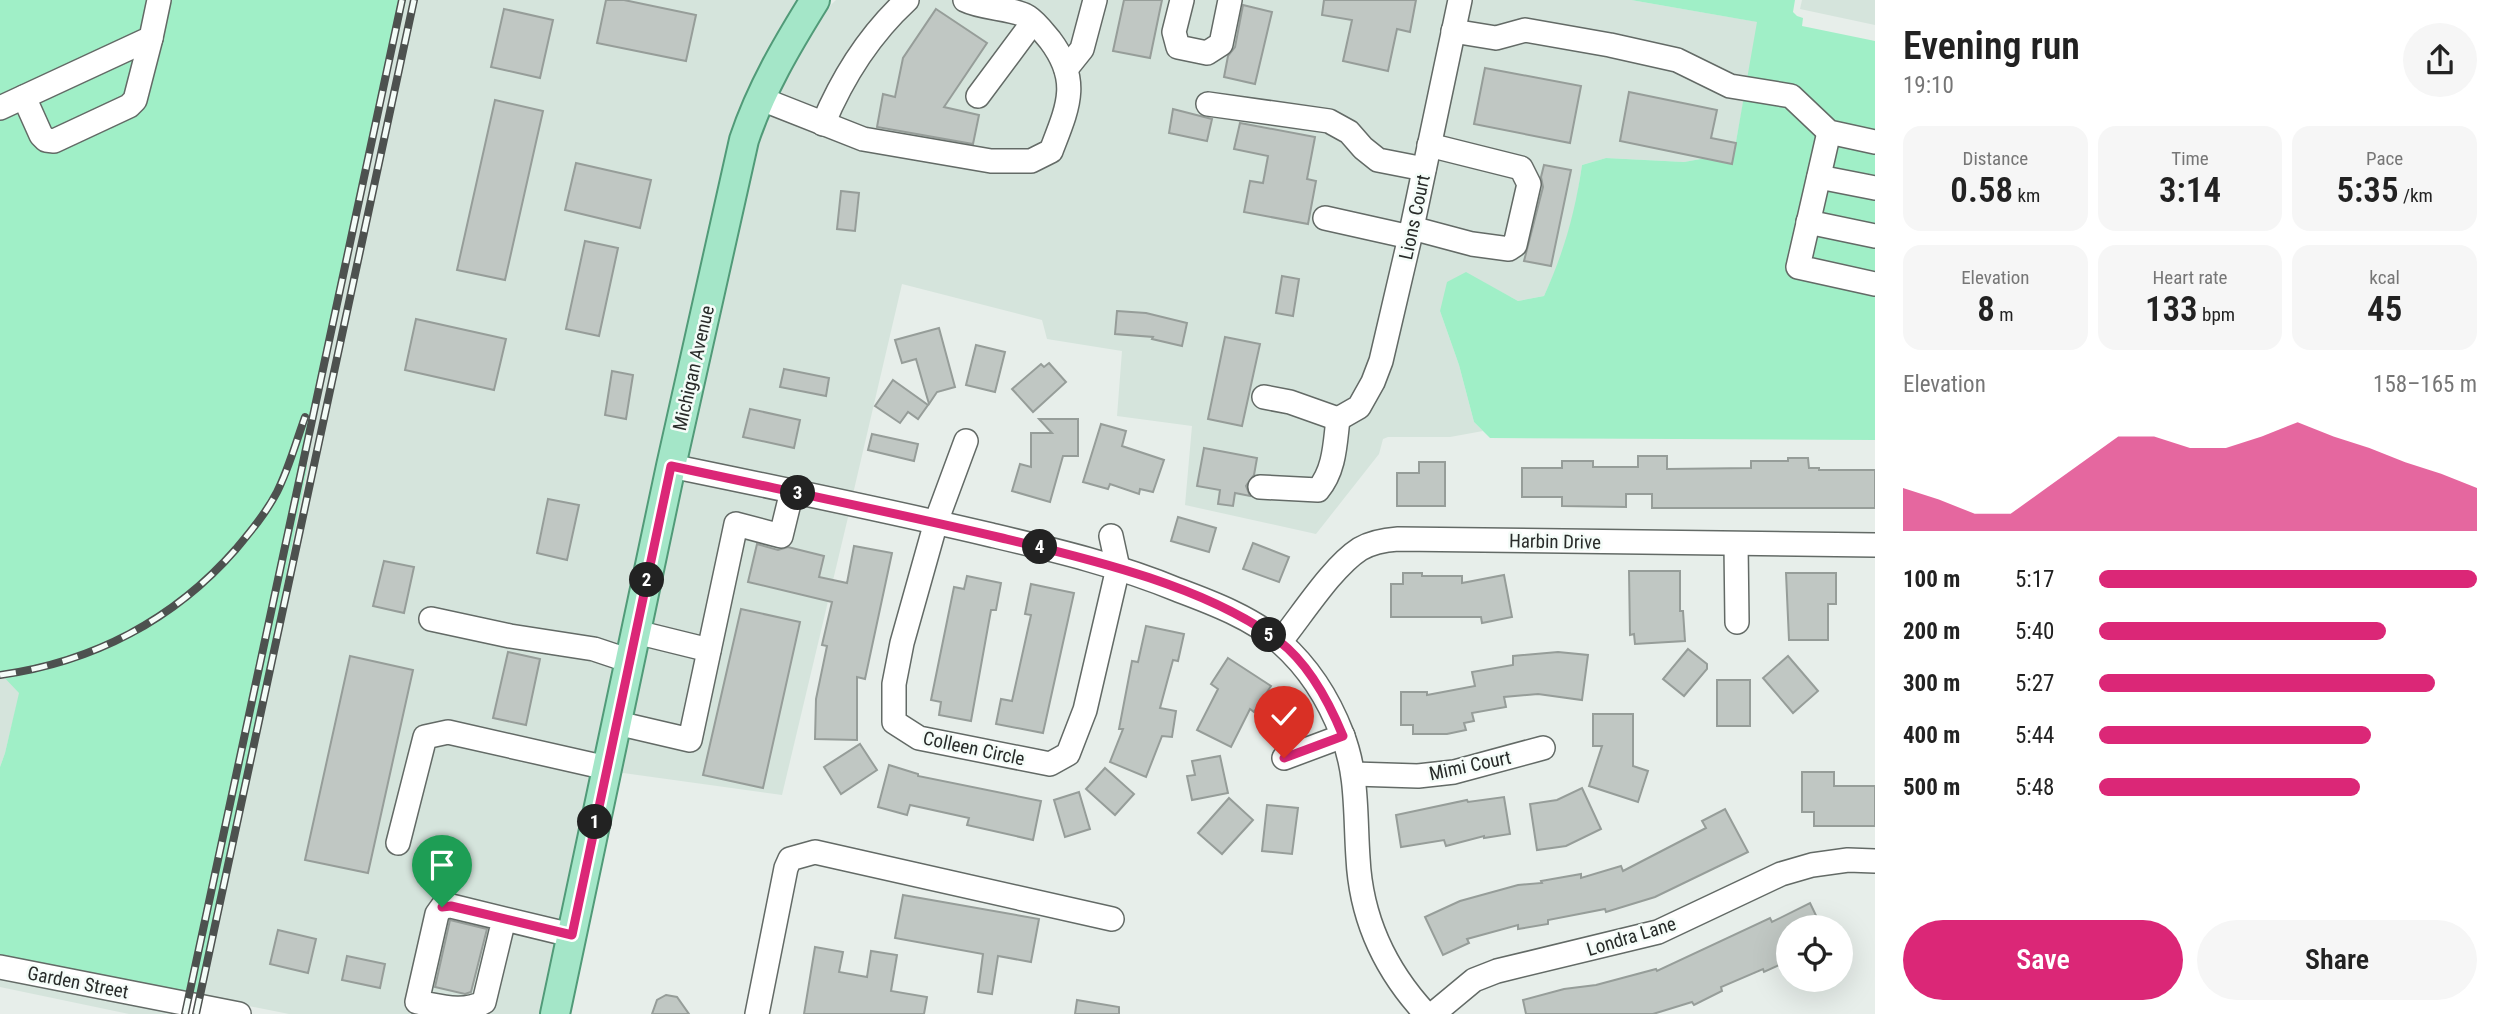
<!DOCTYPE html>
<meta charset="utf-8">
<style>
body{margin:0;font-family:"Roboto Condensed",sans-serif;background:#f6f6f6;color:#222;height:100vh;display:flex;flex-direction:column;font-size:26px;white-space:nowrap}
*{box-sizing:border-box;margin:0}
p{font-size:23px;color:#767676}
.icon{flex:none;width:38px;height:38px;fill:none;stroke:currentColor;stroke-width:2;stroke-linecap:round;stroke-linejoin:round}
.map{position:relative;flex:1;overflow:hidden}
.details{display:flex;flex-direction:column;background:#fff;width:630px}
.details>*{flex:none}
.controls{position:absolute;left:1776px;top:915px;display:grid;gap:14px}
.controls a{display:grid;place-items:center;width:77px;height:77px;border-radius:50%;background:#fff;box-shadow:0 7px 28px #0002;font-size:35px}
.pin{position:absolute;display:grid;place-items:center;width:60px;height:60px;color:#fff;margin:-72px -30px;border-radius:50% 50% 50% 0;rotate:-45deg;box-shadow:0 0 7px #0007}
.pin .icon{rotate:45deg}
.km{position:absolute;width:35px;height:35px;margin:-18px;border-radius:50%;background:#222;color:#fff;font-size:19px;line-height:35px;text-align:center}
.round{display:grid;place-items:center;flex:none;width:74px;height:74px;border-radius:37px;background:#f6f6f6}
.headline{display:flex;align-items:center;justify-content:space-between;height:119px;padding:0 28px}
h1{font-size:38px;font-weight:600;line-height:52px}
.metrics{display:grid;grid-template-columns:repeat(3,1fr);gap:10px;height:119px;padding:7px 28px}
.metrics div{display:grid;align-content:center;border-radius:18px;background:#f6f6f6;text-align:center}
.metrics b{font-size:35px;font-weight:600}
.metrics small{font-size:19px;font-weight:400}
.metrics p{font-size:19px}
.chart{height:196px;padding:14px 28px}
.chart p{display:flex;justify-content:space-between}
.chart svg{width:100%;height:126px;margin-top:7px;fill:#db2777;opacity:.7}
.action{display:flex;gap:14px;margin-top:auto;padding:14px 28px}
.action a{flex:1;height:80px;border-radius:42px;background:#db2777;color:#fff;font-size:28px;font-weight:600;line-height:80px;text-align:center}
.action a+a{background:#f6f6f6;color:#222}
ul{padding:0 28px;list-style:none;font-size:23px}
li{display:grid;grid-template-columns:112px 84px 1fr;align-items:center;height:52px}
li i{height:18px;border-radius:9px;background:#db2777}
main{display:flex;flex:1;min-height:0}
.map>svg:first-child{display:block}
.built{fill:#d5e4dc}
.green{fill:#a0efc7}
.building{fill:#c0c7c3;stroke:#969d99;stroke-width:2}
.lines{fill:none;stroke-linecap:round;stroke-linejoin:round}
.minor-casing{stroke:#636a66;stroke-width:26}
.major-casing{stroke:#519a78;stroke-width:32}
.minor{stroke:#fff;stroke-width:23}
.major{stroke:#a4e6c8;stroke-width:28}
.rail-casing{stroke:#4d514f;stroke-width:8}
.rail{stroke:#f4fcf8;stroke-width:5;stroke-dasharray:16;stroke-linecap:butt}
.route-casing{stroke:#fff;stroke-width:14}
.route{stroke:#db2777;stroke-width:9}
.labels{text-anchor:middle;stroke-width:5;stroke-linejoin:round;paint-order:stroke}
.street-label{font-size:19px;fill:#282b29;stroke:#f4fcf8}
</style>
<main>
<div class="map">
<svg width="1875" height="1014" viewBox="0 0 1875 1014">
<rect width="100%" height="100%" fill="#e7eeea"/>
<g class="built">
<path d="M406 0H805L766 66 546 1014H289L203 997 307 469V426Z"/>
<path d="M836 0H1451L1363 415 1468 0H1631L1758 22 1734 153 1684 162 1606 158 1582 165 1575 210 1561 258 1544 296 1518 301 1466 273 1440 311 1459 365 1474 422 1483 431 1450 437H1388L1383 439 1379 454 1316 534 1185 505 1192 426 1117 416 1122 351 1047 339 1042 320 902 284 853 494 682 458 752 143 808 27Z"/>
<path d="M1802 0H1875V25L1800 9Z"/>
<path d="M677 477 849 513 782 795 616 772Z"/>
<path d="M0 673 20 692 5 753 0 767Z"/>
<path d="M0 977 193 1014H129L0 987Z"/>
</g>
<g class="green">
<path d="M0 0H406L307 426V469L203 997 0 957V767L5 753 19 693 0 673Z"/>
<path d="M1631 0H1795L1793 12 1797 16 1803 18 1802 26 1875 41V440L1490 438 1474 422 1459 365 1440 311 1447 282 1466 272 1518 301 1544 296C1564 252 1575 213 1582 165L1606 158 1684 162 1734 153 1757 22Z"/>
</g>
<g class="building">
<path d="M606 0H624L696 15 686 61 597 43Z"/>
<path d="M1124 0H1162L1150 58 1113 51Z"/>
<path d="M1324 0H1416L1410 32 1397 29 1388 71 1343 61 1352 20 1322 15Z"/>
<path d="M1243 5 1272 12 1255 84 1224 77 1228 56 1235 47Z"/>
<path d="M504 9 553 20 540 78 491 67Z"/>
<path d="M936 9 987 43 944 107 979 115 973 144 877 127 883 94 895 97 903 58Z"/>
<path d="M1485 68 1581 86 1570 143 1474 124Z"/>
<path d="M1629 92 1717 110 1711 138 1736 143 1732 164 1620 141Z"/>
<path d="M495 100 543 111 505 280 457 270Z"/>
<path d="M1173 109 1212 119 1207 141 1169 133Z"/>
<path d="M1240 123 1315 137 1307 179 1316 181 1308 224 1244 212 1250 181 1263 183 1268 156 1234 149Z"/>
<path d="M576 163 651 180 640 228 565 210Z"/>
<path d="M1544 165 1571 170 1551 266 1524 261 1543 187 1541 177Z"/>
<path d="M841 191 859 193 855 231 837 229Z"/>
<path d="M585 241 618 248 599 336 566 329Z"/>
<path d="M1282 276 1299 279 1293 316 1276 313Z"/>
<path d="M1117 311 1146 313 1187 323 1182 346 1152 339 1153 337 1115 334Z"/>
<path d="M416 319 506 339 494 390 405 370Z"/>
<path d="M939 328 955 387 937 392 929 404 916 359 902 363 895 340Z"/>
<path d="M1225 337 1260 344 1242 426 1208 419Z"/>
<path d="M976 345 1005 352 995 392 966 385Z"/>
<path d="M1049 363 1066 382 1033 412 1012 389 1041 364 1044 367Z"/>
<path d="M784 369 829 378 826 396 780 387Z"/>
<path d="M612 371 633 375 626 419 605 415Z"/>
<path d="M893 380 928 405 918 419 908 412 900 423 875 406Z"/>
<path d="M750 409 800 420 794 448 743 437Z"/>
<path d="M1039 419H1078V456H1063L1050 502 1012 491 1020 464 1031 467V433H1052Z"/>
<path d="M1101 424 1126 431 1122 446 1164 460 1153 492 1140 489 1139 494 1110 484 1108 489 1083 482Z"/>
<path d="M872 434 918 444 914 461 868 450Z"/>
<path d="M1204 448 1257 458 1254 475 1246 486 1250 496 1235 493 1233 506 1218 504 1220 490 1197 486Z"/>
<path d="M1638 456H1667V469L1751 468V461H1788V458H1808L1809 468H1819V470H1875V508H1652V494H1626V507L1562 506V497H1522V468H1562V461H1593V467H1638Z"/>
<path d="M1419 462H1445V506H1397V473H1419Z"/>
<path d="M548 499 579 505 567 560 537 553Z"/>
<path d="M1178 517 1216 528 1209 552 1171 541Z"/>
<path d="M1253 543 1289 557 1279 582 1243 569Z"/>
<path d="M757 544 778 550 788 547 824 556 819 577 847 583 854 546 892 553 865 679 857 677V740L815 739 816 699 827 646 822 645 832 602 748 582Z"/>
<path d="M384 561 414 567 404 613 373 606Z"/>
<path d="M1629 571H1680V611H1683L1685 641 1635 644 1634 634 1630 635Z"/>
<path d="M1403 573H1422V576H1462V583L1504 575 1512 617 1482 623 1481 617H1391V584H1403Z"/>
<path d="M1786 573H1836V604H1828V640H1789Z"/>
<path d="M967 576 1001 583 996 610H991L971 721 939 715 941 702 931 700 954 587 964 589Z"/>
<path d="M1031 584 1074 593 1043 733 996 724 1001 699 1012 701 1031 615 1025 614Z"/>
<path d="M741 609 800 622 763 788 703 775Z"/>
<path d="M1146 626 1184 634 1178 661 1173 660 1160 708 1176 711 1172 737 1162 736 1146 777 1110 762 1123 729H1119L1132 661 1138 662Z"/>
<path d="M1688 649 1707 664V669L1684 696 1663 679Z"/>
<path d="M508 652 540 659 526 725 493 718Z"/>
<path d="M1558 652 1588 655 1582 700 1538 694 1504 697 1506 707 1472 713 1474 721 1464 723 1466 730 1447 734H1413V725H1401V692H1427V695L1475 686 1472 672 1513 665V656Z"/>
<path d="M350 656 413 670 368 873 305 860Z"/>
<path d="M1788 656 1818 691 1793 713 1763 678Z"/>
<path d="M1228 658 1271 686 1254 712 1250 709 1231 747 1197 730 1218 689 1211 684Z"/>
<rect x="1717" y="680" width="33" height="46"/>
<path d="M1593 714H1633V766L1648 771 1638 802 1589 786 1602 746H1593Z"/>
<path d="M860 744 877 770 841 794 824 767Z"/>
<path d="M1220 756 1228 793 1192 800 1187 776 1195 775 1192 761Z"/>
<path d="M889 765 918 774V776L1041 801 1033 840 967 825 969 818 910 805 907 815 878 807Z"/>
<path d="M1105 768 1134 794 1115 815 1086 789Z"/>
<path d="M1802 772H1834V786H1875V826H1814V812H1802Z"/>
<path d="M1582 788 1601 829 1566 846 1537 850 1530 804 1557 800Z"/>
<path d="M1079 792 1090 829 1065 837 1054 800Z"/>
<path d="M1504 797 1510 834 1484 838V836L1446 846 1444 840 1401 847 1396 815 1467 800 1468 802Z"/>
<path d="M1229 798 1253 820 1222 854 1198 833Z"/>
<path d="M1267 805 1298 808 1292 854 1262 851Z"/>
<path d="M1725 809 1748 852 1655 897 1606 912 1605 909 1548 920V924L1518 929V925L1467 939 1469 943 1443 955 1425 917 1460 901 1518 885 1542 883 1541 881 1581 874V878L1621 866 1623 871 1706 828 1702 821Z"/>
<path d="M903 895 1039 919 1031 962 998 956 992 994 978 992 983 954 895 938Z"/>
<path d="M1810 903 1822 928H1788V961L1764 972 1763 969 1721 987 1722 991 1694 1005 1692 1002 1653 1014H1526L1523 1000 1564 989 1596 985 1656 969 1657 971 1770 918 1772 922Z"/>
<path d="M450 920 487 929 471 992 465 994 435 987Z"/>
<path d="M278 930 316 939 308 973 270 964Z"/>
<path d="M815 947 843 952 839 972 867 977 871 951 897 955 891 991 927 997 924 1014H804Z"/>
<path d="M347 956 385 964 380 988 342 980Z"/>
<path d="M666 995 677 997 689 1014H652L657 1000Z"/>
<path d="M1077 1000 1119 1007V1014H1075Z"/>
</g>
<g class="lines">
<defs>
<g id="minor">
<path d="M1182 0 1174 32 1178 47 1207 53 1221 44 1230 0"/>
<path d="M1453 31 1496 38 1525 30 1610 45 1677 60 1730 86 1791 96 1829 132 1875 142"/>
<path d="M1066 69 1082 49 1095 0"/>
<path d="M978 96 1033 22"/>
<path d="M24 97 41 135 46 140 54 141 129 106 135 100 151 38"/>
<path d="M759 98 863 139 991 161H1031L1051 151C1068 107 1081 81 1050 40 1044 33 1036 22 1028 17 1014 8 983 9 965 0"/>
<path d="M1208 104 1329 121 1349 132 1363 148 1378 160 1424 169"/>
<path d="M0 108 151 38 159 0"/>
<path d="M823 124C843 76 869 35 907 0"/>
<path d="M1829 132 1798 267 1875 284"/>
<path d="M1819 177 1875 188"/>
<path d="M1325 218 1410 237"/>
<path d="M1808 222 1875 236"/>
<path d="M1412 228 1472 244 1509 249 1515 245 1529 184 1521 168 1429 145"/>
<path d="M1264 397 1290 402 1338 419"/>
<path d="M1338 419 1359 407 1373 382 1381 361 1410 237 1460 0"/>
<path d="M966 441 936 522 902 643 894 684V722L919 738 1050 764 1068 754 1085 710 1118 568 1111 536"/>
<path d="M671 466C778 488 885 510 991 535 1054 550 1118 565 1178 590 1213 603 1252 618 1281 643 1308 667 1329 700 1342 734 1358 774 1355 816 1358 858 1361 919 1385 970 1426 1014"/>
<path d="M1260 487 1318 490C1335 470 1335 443 1338 419"/>
<path d="M1736 544 1737 622"/>
<path d="M431 619 510 636 594 649 630 661"/>
<path d="M636 632 709 650"/>
<path d="M1280 642C1302 615 1332 567 1360 549 1372 542 1384 540 1398 539L1875 545"/>
<path d="M617 723 690 740 736 524 781 536 792 491"/>
<path d="M1284 758 1343 736"/>
<path d="M1354 774 1418 776 1454 772 1543 748"/>
<path d="M398 843 425 737 448 732 607 768"/>
<path d="M504 919 484 1002C463 1014 440 1006 417 1002L437 914 442 907 451 906 571 935"/>
<path d="M0 967 239 1014"/>
<path d="M757 1014 786 868 790 859 815 852 1112 919"/>
<path d="M1433 1014 1474 980 1497 971 1658 932 1781 874 1812 865 1848 860 1875 861"/>
</g>
<path id="major" d="M555 1014 671 466 744 140C761 89 787 45 815 0"/>
</defs>
<use href="#minor" class="minor-casing"/>
<use href="#major" class="major-casing"/>
<use href="#minor" class="minor"/>
<use href="#major" class="major"/>
<defs>
<g id="rail">
<path d="M0 675C93 662 174 620 236 549 251 531 266 513 277 492 289 468 296 442 305 417"/>
<path d="M185 1014 402 0"/>
<path d="M196 1014 414 0"/>
</g>
</defs>
<use href="#rail" class="rail-casing"/>
<use href="#rail" class="rail"/>
</g>
<g class="lines">
<defs>
<path id="route" d="M442 907 451 906 572 935 671 466C782 490 892 512 1002 538 1090 559 1206 586 1279 641 1309 664 1329 702 1343 736L1284 758"/>
</defs>
<use href="#route" class="route-casing"/>
<use href="#route" class="route"/>
</g>
<g class="labels">
<g class="street-label">
<text transform="translate(1414 217) rotate(-78)" y="7">Lions Court</text>
<text transform="translate(693 368) rotate(-77)" y="7">Michigan Avenue</text>
<text transform="translate(1555 541) rotate(1)" y="7">Harbin Drive</text>
<text transform="translate(974 748) rotate(12)" y="7">Colleen Circle</text>
<text transform="translate(1470 765) rotate(-12)" y="7">Mimi Court</text>
<text transform="translate(1631 936) rotate(-17)" y="7">Londra Lane</text>
<text transform="translate(78 982) rotate(11)" y="7">Garden Street</text>
</g>
</g>
</svg>
<div class="controls">
<a><svg class="icon" aria-label="locate" viewBox="0 0 24 24"><circle cx="12" cy="12" r="6"/><path d="M12 2v4M12 18v4M2 12h4M18 12h4"/></svg></a>
</div>
<div class="pin" style="left:442px;top:907px;background:#1e9e55"><svg class="icon" aria-label="arrive" viewBox="0 0 24 24"><path d="M6 21V4h12l-3 4 3 4H6"/></svg></div>
<div class="pin" style="left:1284px;top:758px;background:#d93025"><svg class="icon" aria-label="check" viewBox="0 0 24 24"><path d="M5 12l5 5 9-10"/></svg></div>
<b class="km" style="left:595px;top:822px">1</b>
<b class="km" style="left:647px;top:580px">2</b>
<b class="km" style="left:798px;top:493px">3</b>
<b class="km" style="left:1040px;top:547px">4</b>
<b class="km" style="left:1269px;top:635px">5</b>
</div>
<section class="details">
<div class="headline"><div><h1>Evening run</h1><p>19:10</p></div><a class="round"><svg class="icon" aria-label="share" viewBox="0 0 24 24"><path d="M12 15V3M7 8l5-5 5 5M5 13v7h14v-7"/></svg></a></div>
<div class="metrics">
<div><p>Distance</p><b>0.58<small> km</small></b></div>
<div><p>Time</p><b>3:14</b></div>
<div><p>Pace</p><b>5:35<small> /km</small></b></div>
</div>
<div class="metrics">
<div><p>Elevation</p><b>8<small> m</small></b></div>
<div><p>Heart rate</p><b>133<small> bpm</small></b></div>
<div><p>kcal</p><b>45</b></div>
</div>
<div class="chart"><p><span>Elevation</span>158–165 m</p>
<svg viewBox="0 0 160 44" preserveAspectRatio="none"><path d="M0 44V29L10 33L20 38L30 38L40 29L50 20L60 11L70 11L80 15L90 15L100 11L110 6L120 11L130 15L140 20L150 24L160 29V44z"/></svg>
</div>
<ul>
<li><b>100 m</b>5:17<i style="width:100%"></i></li>
<li><b>200 m</b>5:40<i style="width:76%"></i></li>
<li><b>300 m</b>5:27<i style="width:89%"></i></li>
<li><b>400 m</b>5:44<i style="width:72%"></i></li>
<li><b>500 m</b>5:48<i style="width:69%"></i></li>
</ul>
<div class="action"><a>Save</a><a>Share</a></div>
</section>
</main>
